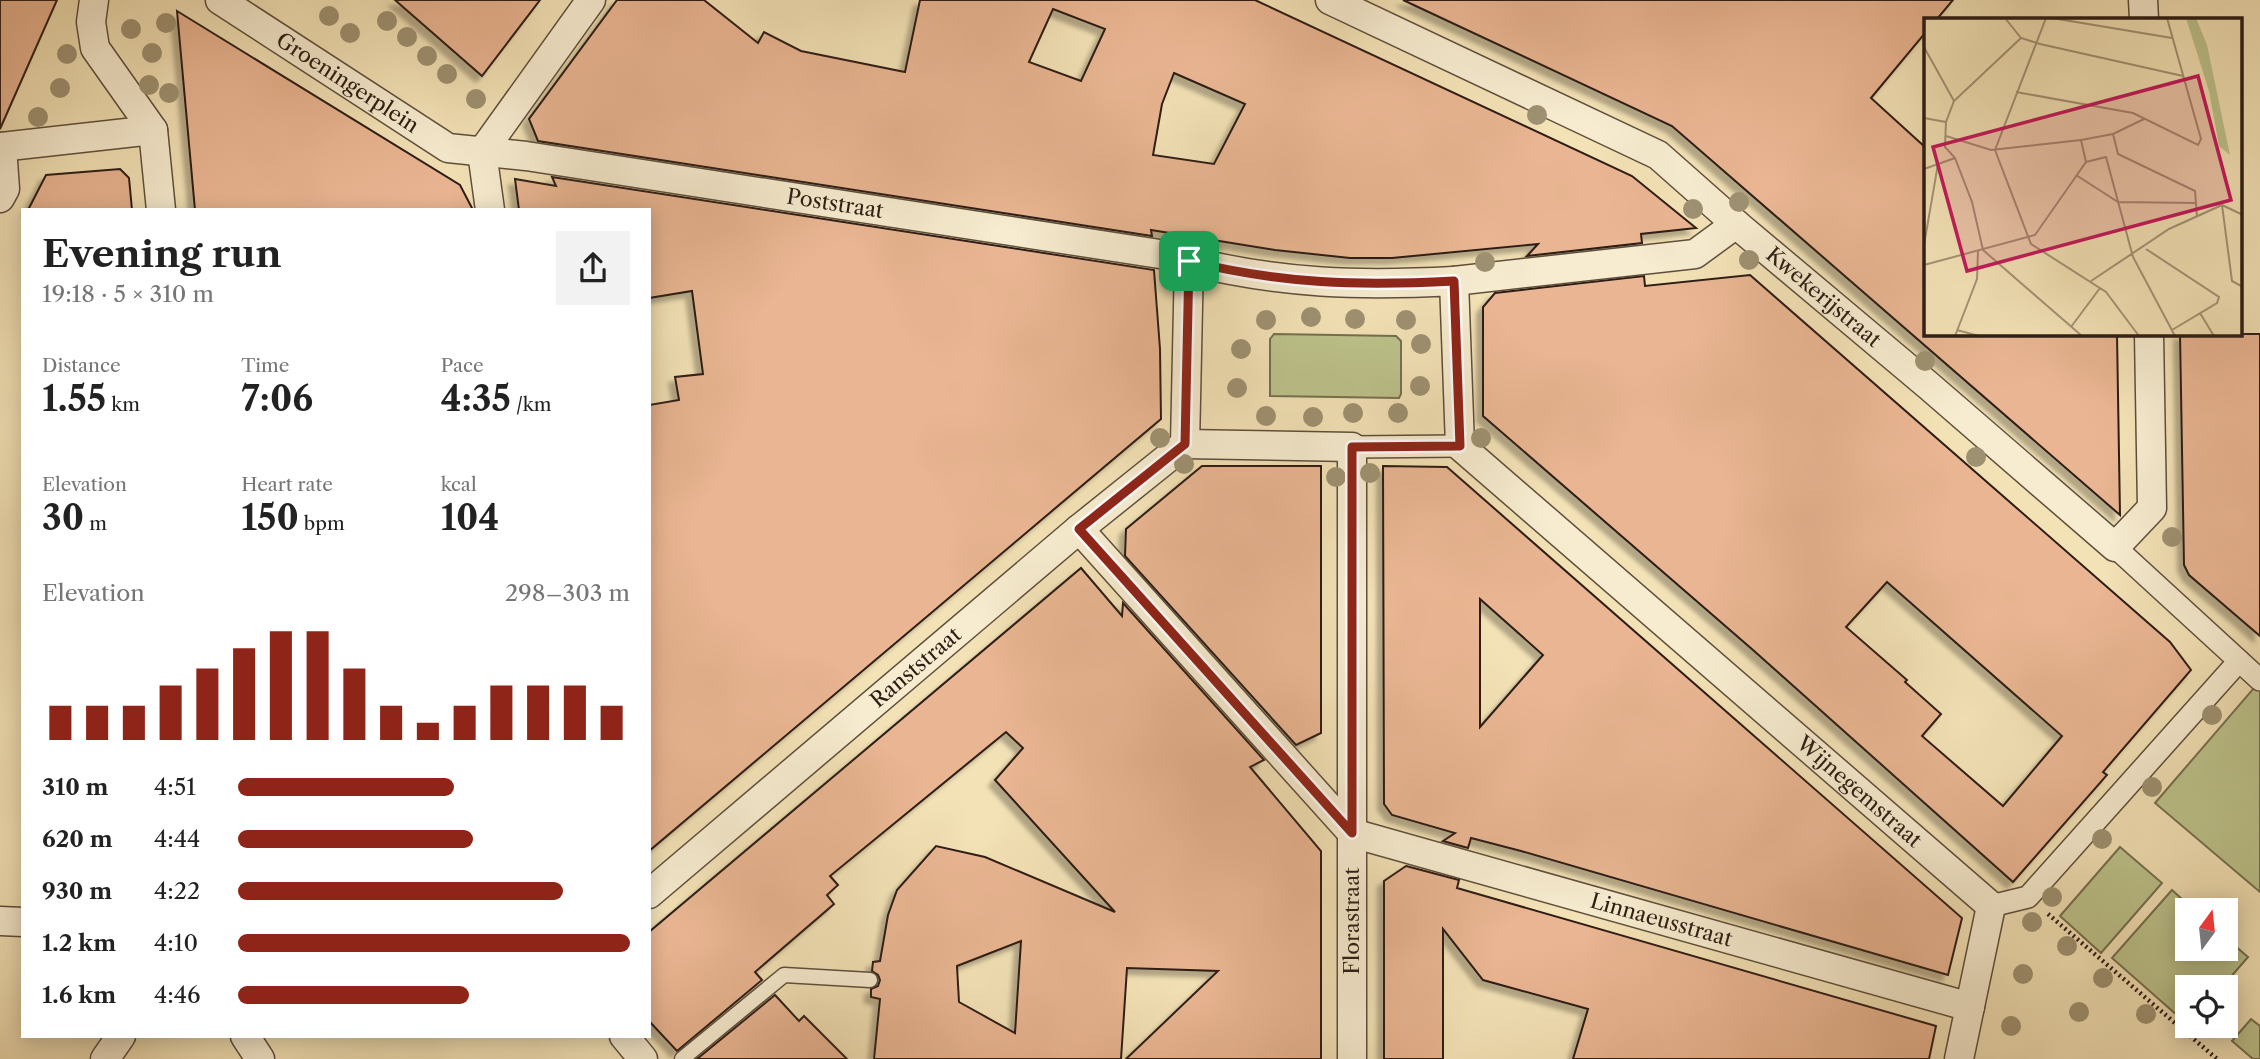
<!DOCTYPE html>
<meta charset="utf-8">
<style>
body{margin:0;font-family:"Libre Caslon Text",serif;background:#f2f2f2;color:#222;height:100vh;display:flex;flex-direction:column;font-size:26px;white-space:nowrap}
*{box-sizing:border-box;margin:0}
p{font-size:23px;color:#767676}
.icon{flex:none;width:38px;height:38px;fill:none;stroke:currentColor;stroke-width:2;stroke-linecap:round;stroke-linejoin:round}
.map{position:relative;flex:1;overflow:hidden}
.side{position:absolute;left:21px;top:208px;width:630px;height:830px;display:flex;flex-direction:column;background:#fff;border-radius:0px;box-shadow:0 4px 18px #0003}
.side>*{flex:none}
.needle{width:46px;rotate:15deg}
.buttons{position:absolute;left:2175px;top:898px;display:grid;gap:14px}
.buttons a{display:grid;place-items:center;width:63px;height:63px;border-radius:0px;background:#fff;box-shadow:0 4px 18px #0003;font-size:35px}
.pin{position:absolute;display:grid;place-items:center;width:60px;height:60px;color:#fff;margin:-30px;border-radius:14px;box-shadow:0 4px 10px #0006}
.round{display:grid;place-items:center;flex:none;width:74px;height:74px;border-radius:0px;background:#f2f2f2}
.head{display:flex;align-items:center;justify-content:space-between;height:119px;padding:0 21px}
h1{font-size:38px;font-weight:800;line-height:52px}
.metrics{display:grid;grid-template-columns:repeat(3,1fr);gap:10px;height:119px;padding:7px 21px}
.metrics div{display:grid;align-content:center}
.metrics b{font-size:35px;font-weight:800}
.metrics small{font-size:19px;font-weight:400}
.metrics p{font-size:19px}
.chart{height:196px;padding:14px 21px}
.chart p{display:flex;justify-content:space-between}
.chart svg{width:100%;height:126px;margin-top:7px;stroke:#8f2418;stroke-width:6}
ul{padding:0 21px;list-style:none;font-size:23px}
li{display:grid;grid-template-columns:112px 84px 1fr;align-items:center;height:52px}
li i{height:18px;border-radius:9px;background:#8f2418}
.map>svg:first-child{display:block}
.green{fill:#bdc38c;stroke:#757050;stroke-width:2}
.building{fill:#e9b592;stroke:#2d1d14;stroke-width:2;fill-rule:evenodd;filter:url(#shadow)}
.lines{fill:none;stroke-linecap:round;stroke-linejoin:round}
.service-casing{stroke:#5e4e3c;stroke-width:17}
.pedestrian-casing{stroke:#5e4e3c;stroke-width:24}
.minor-casing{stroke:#5e4e3c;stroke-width:31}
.path{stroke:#2d1d14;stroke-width:4.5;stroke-dasharray:2 3.5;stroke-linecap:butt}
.service{stroke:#f7ecd0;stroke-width:14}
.pedestrian{stroke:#f7ecd0;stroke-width:21}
.minor{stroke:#f7ecd0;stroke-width:28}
.tree{fill:#9e9171}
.route-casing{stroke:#fff;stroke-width:14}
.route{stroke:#8f2418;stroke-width:9}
.labels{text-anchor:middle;stroke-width:6;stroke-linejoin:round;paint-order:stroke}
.street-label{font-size:21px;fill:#2d1d14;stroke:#f7ecd0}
.inset-road{fill:none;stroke:#a49375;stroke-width:2}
.view{fill:#c2185b;fill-opacity:0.15;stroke:#c2185b;stroke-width:3.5}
.inset-edge{fill:none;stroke:#2d1d14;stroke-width:3.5}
</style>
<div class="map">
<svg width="2260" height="1059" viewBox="0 0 2260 1059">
<defs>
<filter id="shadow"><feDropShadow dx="-6" dy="6" stdDeviation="2" flood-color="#0004"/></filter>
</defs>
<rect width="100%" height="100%" fill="#f3e2b6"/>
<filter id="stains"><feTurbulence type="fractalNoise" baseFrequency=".00286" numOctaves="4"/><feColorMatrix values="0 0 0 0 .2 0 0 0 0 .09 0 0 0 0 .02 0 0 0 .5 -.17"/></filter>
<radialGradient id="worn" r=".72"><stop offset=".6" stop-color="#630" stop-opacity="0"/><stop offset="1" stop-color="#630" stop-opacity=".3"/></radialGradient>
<g class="green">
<path d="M1274 334 1396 336 1401 341V394L1399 398 1270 396V339Z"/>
<path d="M2260 681V892L2155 803Z"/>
<path d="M2120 847 2162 883 2101 953 2060 916Z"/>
<path d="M2172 890 2194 910H2188V948H2226V938L2248 957 2222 987H2188L2187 1024 2112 958Z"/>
<path d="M2251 1019 2260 1026V1059H2253L2232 1041Z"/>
</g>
<g class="building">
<path d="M0 0H57L0 129Z"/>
<path d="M395 0H540L482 76Z"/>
<path d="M617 0H704L758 43 764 32 801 51 905 72 920 0H1255L1632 176 1696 228 1641 234 1642 243 1527 256 1538 244 1392 258H1350L1275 250 1151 230 1152 236 538 141 529 119ZM1053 9 1105 29 1081 81 1029 62ZM1174 73 1245 104 1214 164 1153 155 1162 104Z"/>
<path d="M1403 0H1953L1937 19H1926V32L1871 98 1926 148V334H2117L2120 515 1672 126Z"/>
<path d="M177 11 460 185 473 210H195Z"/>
<path d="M120 169 129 178 132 210H28L46 175Z"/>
<path d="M552 177 1154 270 1160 349 1161 419 649 851V405L679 400 675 377 703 374 692 291 649 298V210H519L515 179 556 186Z"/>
<path d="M1750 275 2170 642 2191 670 2103 772 2107 775 2013 882 1753 650 1483 416V307L1495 293 1644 276 1645 286ZM1887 582 2062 736 2003 806 1922 736 1941 714 1905 682 1907 680 1846 627Z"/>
<path d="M2180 334H2260V636L2189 575 2184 565Z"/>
<path d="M1202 466H1321V733L1296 745 1125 556 1126 529Z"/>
<path d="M1383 466 1447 467 1962 918 1948 975 1521 851 1471 838 1468 848 1443 841 1455 833 1392 815 1384 804ZM1480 599 1543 655 1480 727Z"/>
<path d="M1081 568 1122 616 1123 603 1264 760 1250 767 1321 851V1059H1126L1218 971 1127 968 1121 1059H874L880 999 871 997V989L878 986 880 980 878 975 872 971 873 962 880 961 888 915 897 890 936 846 985 857 1115 912 995 780 1023 748 1006 732 830 876 838 885 827 895 834 904 755 972 762 980 677 1051 649 1021V932ZM1021 941 1015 1033 959 1002 957 966Z"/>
<path d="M1406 866 1459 880 1457 888 1936 1026 1929 1059H1573L1588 1009 1483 980 1443 929V1059H1384V881Z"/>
<path d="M775 995 799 1021 804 1016 847 1059H697Z"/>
</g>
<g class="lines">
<defs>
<path id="service" d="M682 1059 784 975 870 980"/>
<g id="pedestrian">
<path d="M1352 447 1460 446"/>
<path d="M2115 547 2260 680"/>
<path d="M1991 906 2028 897 2239 661"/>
</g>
<g id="minor">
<path d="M94 0 91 22 95 48 153 130 161 210"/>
<path id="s1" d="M220 0 448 148 526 156 1166 255 1189 261"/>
<path id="s2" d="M1330 0 1658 155 1736 224 1929 386 2115 547 2152 508 2149 334"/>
<path d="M2143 0 2144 19"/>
<path d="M0 147 153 130"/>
<path d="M482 152 591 0"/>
<path d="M482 152 490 210"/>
<path d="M0 198 5 189 2 147"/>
<path d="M1454 281 1695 254 1736 224"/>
<path id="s3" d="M1185 444 1189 261C1282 284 1360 286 1454 281L1460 446 1991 906 1959 1059"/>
<path d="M1185 444 1352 447V1059"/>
<path id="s4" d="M1079 529 1352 833 1970 1007"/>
<path id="s5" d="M649 894 1079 529 1185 444"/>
<path d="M0 921 23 922"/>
<path d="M245 1036 260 1059"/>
<path d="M624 1036 643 1059"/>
<path d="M105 1059 121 1036"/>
</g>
</defs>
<use href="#service" class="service-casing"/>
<use href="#pedestrian" class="pedestrian-casing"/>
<use href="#minor" class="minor-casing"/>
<path class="path" d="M2048 914 2217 1059"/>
<use href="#service" class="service"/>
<use href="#pedestrian" class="pedestrian"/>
<use href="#minor" class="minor"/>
</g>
<g class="tree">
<circle cx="329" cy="16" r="10"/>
<circle cx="387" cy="21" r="10"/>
<circle cx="166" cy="23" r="10"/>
<circle cx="131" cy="29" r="10"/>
<circle cx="350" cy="33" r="10"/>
<circle cx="407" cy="37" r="10"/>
<circle cx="152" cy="53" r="10"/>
<circle cx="67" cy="54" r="10"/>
<circle cx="427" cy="56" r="10"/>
<circle cx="447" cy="74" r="10"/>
<circle cx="149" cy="85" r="10"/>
<circle cx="60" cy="88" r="10"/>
<circle cx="169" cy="93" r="10"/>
<circle cx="476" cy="99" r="10"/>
<circle cx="1537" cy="115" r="10"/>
<circle cx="38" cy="117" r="10"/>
<circle cx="1739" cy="202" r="10"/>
<circle cx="1693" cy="209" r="10"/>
<circle cx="1749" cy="260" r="10"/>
<circle cx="1485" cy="262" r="10"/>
<circle cx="1311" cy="317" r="10"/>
<circle cx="1355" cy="319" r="10"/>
<circle cx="1266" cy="320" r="10"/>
<circle cx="1406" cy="320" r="10"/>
<circle cx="1421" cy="344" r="10"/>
<circle cx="1241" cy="349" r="10"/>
<circle cx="1925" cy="361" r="10"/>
<circle cx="1420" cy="386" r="10"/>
<circle cx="1237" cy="388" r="10"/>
<circle cx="1353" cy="413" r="10"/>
<circle cx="1398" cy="413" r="10"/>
<circle cx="1266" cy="416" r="10"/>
<circle cx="1313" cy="417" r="10"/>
<circle cx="1160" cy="438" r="10"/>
<circle cx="1481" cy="438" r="10"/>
<circle cx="1976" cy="457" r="10"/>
<circle cx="1184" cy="464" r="10"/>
<circle cx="1370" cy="473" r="10"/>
<circle cx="1336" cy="477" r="10"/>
<circle cx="2172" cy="537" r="10"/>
<circle cx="2212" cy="715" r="10"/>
<circle cx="2152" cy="787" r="10"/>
<circle cx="2102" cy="839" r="10"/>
<circle cx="2052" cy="897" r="10"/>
<circle cx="2032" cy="922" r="10"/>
<circle cx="2067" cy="946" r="10"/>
<circle cx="2023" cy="974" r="10"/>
<circle cx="2103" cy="978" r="10"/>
<circle cx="2079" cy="1012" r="10"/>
<circle cx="2146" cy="1014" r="10"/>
<circle cx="2011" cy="1026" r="10"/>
</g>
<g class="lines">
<defs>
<path id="route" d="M1189 261C1282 284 1359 286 1454 281L1460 446 1352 447V833L1079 529 1185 444Z"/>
</defs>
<use href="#route" class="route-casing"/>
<use href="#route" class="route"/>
</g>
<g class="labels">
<g class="street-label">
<text dy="7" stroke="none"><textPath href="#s1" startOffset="152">Groeningerplein</textPath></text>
<text dy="7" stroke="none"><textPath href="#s1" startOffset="663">Poststraat</textPath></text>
<text dy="7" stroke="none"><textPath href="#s2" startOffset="581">Kwekerijstraat</textPath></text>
<text dy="7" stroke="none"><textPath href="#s5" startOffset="350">Ranststraat</textPath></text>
<text dy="7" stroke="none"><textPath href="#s3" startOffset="1143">Wijnegemstraat</textPath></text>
<text dy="7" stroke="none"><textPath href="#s4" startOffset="730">Linnaeusstraat</textPath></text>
<text transform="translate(1352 921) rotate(-90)" y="7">Florastraat</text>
</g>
</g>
<g transform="translate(1924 18)">
<rect width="318" height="318" fill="#f3e2b6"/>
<path d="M262 0H272L283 27 306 137 295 128 285 73Z" fill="#bdc38c"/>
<path class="inset-road" d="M81 0 97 20 116 26 259 58M128 0 248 20M0 29 30 83M92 74 209 95 274 127 277 121 243 0M0 100 22 104M189 116 220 101M22 118 67 132 157 122M71 132 107 226 182 274 215 318M71 132 122 0M162 144 182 139 209 239 251 318M162 144 157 122 189 116 194 136 271 173 273 199M0 151 31 140M152 157 194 184 272 185M298 187 308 263 319 269M298 187 319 197M0 227 14 146M222 231 295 279 293 285 248 312M59 232 48 184 31 140 21 129 22 104 30 83 97 20M59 232 158 318M0 247 111 217 162 144M167 263 245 211 298 187M276 295 290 318M147 309 176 270M33 312 55 318M31 318 53 261 54 233"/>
<path class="view" d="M274 58 307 182 43 253 9 129Z"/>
<rect width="318" height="318" class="inset-edge"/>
</g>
<rect width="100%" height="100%" filter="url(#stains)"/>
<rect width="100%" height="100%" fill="url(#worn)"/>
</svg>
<div class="buttons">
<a><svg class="needle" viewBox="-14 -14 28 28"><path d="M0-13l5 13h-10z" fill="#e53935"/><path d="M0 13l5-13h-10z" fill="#767676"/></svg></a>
<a><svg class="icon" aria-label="locate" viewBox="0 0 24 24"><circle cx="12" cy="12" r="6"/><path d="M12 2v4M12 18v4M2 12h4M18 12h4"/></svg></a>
</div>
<div class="pin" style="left:1189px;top:261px;background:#1e9e55"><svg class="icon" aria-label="arrive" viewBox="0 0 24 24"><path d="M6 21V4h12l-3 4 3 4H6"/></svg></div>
<section class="side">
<div class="head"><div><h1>Evening run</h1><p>19:18 · 5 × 310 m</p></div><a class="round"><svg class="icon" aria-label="share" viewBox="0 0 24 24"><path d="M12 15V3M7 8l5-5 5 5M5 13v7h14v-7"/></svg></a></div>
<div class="metrics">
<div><p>Distance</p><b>1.55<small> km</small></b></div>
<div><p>Time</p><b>7:06</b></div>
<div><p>Pace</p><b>4:35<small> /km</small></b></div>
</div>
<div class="metrics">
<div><p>Elevation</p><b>30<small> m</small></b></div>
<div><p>Heart rate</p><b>150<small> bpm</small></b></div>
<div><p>kcal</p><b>104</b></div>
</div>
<div class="chart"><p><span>Elevation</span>298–303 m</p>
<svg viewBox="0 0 160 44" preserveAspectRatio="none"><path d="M5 44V32M15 44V32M25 44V32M35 44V25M45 44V19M55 44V12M65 44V6M75 44V6M85 44V19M95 44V32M105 44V38M115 44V32M125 44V25M135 44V25M145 44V25M155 44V32"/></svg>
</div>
<ul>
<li><b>310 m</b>4:51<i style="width:55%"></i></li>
<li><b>620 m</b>4:44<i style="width:60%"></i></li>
<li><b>930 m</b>4:22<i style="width:83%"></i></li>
<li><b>1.2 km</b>4:10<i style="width:100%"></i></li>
<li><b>1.6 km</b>4:46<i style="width:59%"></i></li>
</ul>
</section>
</div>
